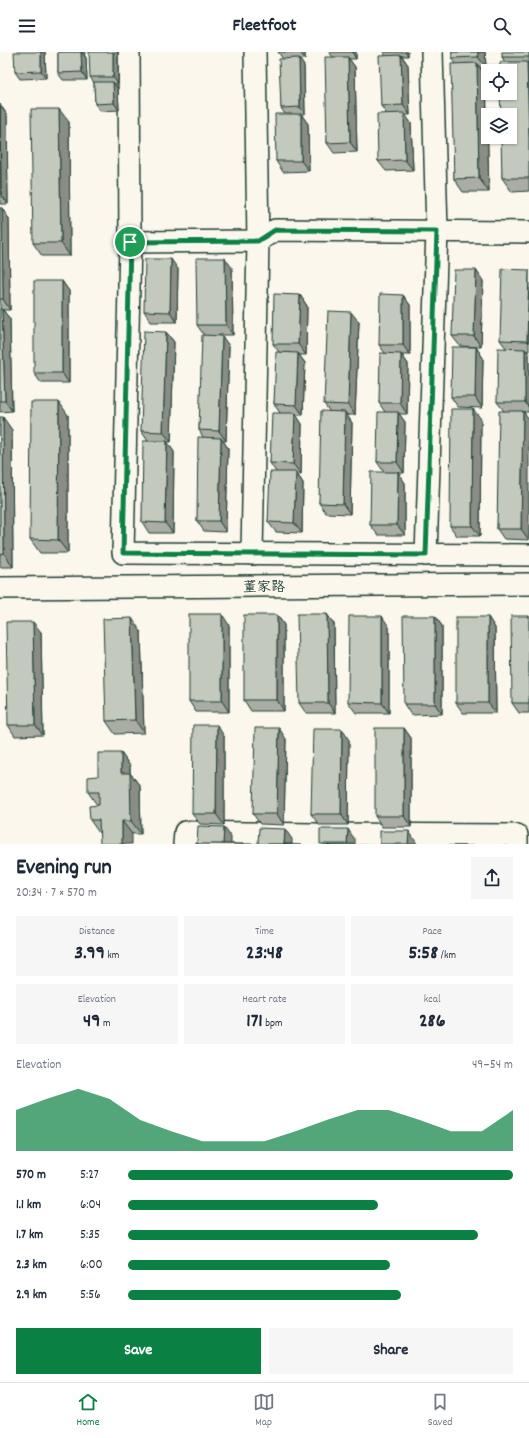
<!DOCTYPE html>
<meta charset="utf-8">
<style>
body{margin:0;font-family:Dekko,"LXGW WenKai TC",sans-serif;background:#f6f6f7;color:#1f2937;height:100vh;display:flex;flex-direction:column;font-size:15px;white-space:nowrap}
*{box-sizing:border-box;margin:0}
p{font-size:13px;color:#747a83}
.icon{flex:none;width:22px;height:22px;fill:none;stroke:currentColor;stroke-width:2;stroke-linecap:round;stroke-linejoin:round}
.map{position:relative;height:792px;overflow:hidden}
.details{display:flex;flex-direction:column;background:#fff;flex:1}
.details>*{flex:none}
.tools{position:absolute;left:481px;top:12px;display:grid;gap:8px}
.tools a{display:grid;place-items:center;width:36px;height:36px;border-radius:0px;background:#fff;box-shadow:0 1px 3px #0004;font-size:20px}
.pin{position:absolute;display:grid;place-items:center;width:34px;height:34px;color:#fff;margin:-17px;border:2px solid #fff;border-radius:50%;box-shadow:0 1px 4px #0007}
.round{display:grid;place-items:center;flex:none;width:42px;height:42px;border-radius:0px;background:#f6f6f7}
.overview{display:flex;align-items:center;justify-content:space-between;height:68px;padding:0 16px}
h1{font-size:22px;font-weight:700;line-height:30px}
.figures{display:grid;grid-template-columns:repeat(3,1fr);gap:6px;height:68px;padding:4px 16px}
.figures div{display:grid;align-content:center;border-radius:0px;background:#f6f6f7;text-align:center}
.figures b{font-size:20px;font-weight:700}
.figures small{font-size:11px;font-weight:400}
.figures p{font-size:11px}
.chart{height:112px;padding:8px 16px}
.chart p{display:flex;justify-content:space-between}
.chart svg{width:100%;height:72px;margin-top:4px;fill:#0b8043;opacity:.7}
.button{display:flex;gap:8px;margin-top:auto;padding:8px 16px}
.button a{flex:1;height:46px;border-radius:0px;background:#0b8043;color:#fff;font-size:16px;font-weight:700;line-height:46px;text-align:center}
.button a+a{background:#f6f6f7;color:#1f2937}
ul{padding:0 16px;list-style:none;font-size:13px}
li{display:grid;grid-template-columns:64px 48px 1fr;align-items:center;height:30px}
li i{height:10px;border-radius:5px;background:#0b8043}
header{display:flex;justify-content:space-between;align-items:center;height:52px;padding:0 16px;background:#fff;font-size:18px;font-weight:700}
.tabs{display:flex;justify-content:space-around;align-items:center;height:56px;border-top:1px solid #e0e1e3;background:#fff;font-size:11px;color:#747a83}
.tabs a{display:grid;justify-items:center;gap:2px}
.tabs .on{color:#0b8043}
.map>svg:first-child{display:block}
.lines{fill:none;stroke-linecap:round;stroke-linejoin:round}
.minor-casing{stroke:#1f3d34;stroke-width:24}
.minor{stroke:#fbf7ec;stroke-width:21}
.wall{fill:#a9ada3;stroke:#1f3d34}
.shaded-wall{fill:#898d85;stroke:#1f3d34}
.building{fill:#c4c9be;stroke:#1f3d34}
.route-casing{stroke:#fff;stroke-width:8}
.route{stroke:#0b8043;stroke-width:5}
.labels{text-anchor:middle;stroke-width:3.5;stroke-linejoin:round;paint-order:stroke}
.street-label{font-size:14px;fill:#1f3d34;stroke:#fbf7ec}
</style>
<header><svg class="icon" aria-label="menu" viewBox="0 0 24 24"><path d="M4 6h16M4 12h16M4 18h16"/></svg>Fleetfoot<svg class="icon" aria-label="search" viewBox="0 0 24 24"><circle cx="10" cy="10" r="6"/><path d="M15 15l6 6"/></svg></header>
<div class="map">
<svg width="529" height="792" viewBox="0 0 529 792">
<rect width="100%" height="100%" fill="#fbf7ec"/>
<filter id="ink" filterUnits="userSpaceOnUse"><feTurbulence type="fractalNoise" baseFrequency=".025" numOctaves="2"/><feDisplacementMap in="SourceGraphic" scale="8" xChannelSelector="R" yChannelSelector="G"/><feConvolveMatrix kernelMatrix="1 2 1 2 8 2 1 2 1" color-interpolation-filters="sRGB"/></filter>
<g filter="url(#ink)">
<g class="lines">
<defs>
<g id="minor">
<path d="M129 0 130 190 123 501 529 503"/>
<path d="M255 0 258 189 275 178 529 180"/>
<path d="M130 190 258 189 252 502"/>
<path d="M426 503 437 179 432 0"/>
<path d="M0 536 529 532"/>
<path d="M184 792 185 780 312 782"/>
<path d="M312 792V782L517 783V792"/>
</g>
</defs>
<use href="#minor" class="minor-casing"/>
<use href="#minor" class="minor"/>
</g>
<g class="wall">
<path d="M45 0 46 26 20 27 15 20Z"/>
<path d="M58 0H85V2H84L86 6 87 28H63L58 21Z"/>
<path d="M118 0V32H115L118 37 119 58 100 59 95 52 94 31 90 25Z"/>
<path d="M278 0H305V7H299L304 14 305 62H301L308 72 309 119 283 120 276 109 285 62 281 56 283 7Z"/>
<path d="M329 0H356V7H349L355 15 357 100 334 101 327 91 333 5Z"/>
<path d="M383 0H408V4H402L408 13 410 63H405L411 71 413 118 386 119 378 109 386 61 381 54 386 4Z"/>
<path d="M452 0H485L486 15 480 16 486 25 489 140H463L454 127 456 12 452 6Z"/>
<path d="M529 0V139L512 140 502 126 505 10 502 5Z"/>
<path d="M0 52 7 63 8 152H0Z"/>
<path d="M69 70 70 204H42L33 191Z"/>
<path d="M0 156H2L9 167 10 258H3L10 267 12 359 0 360Z"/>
<path d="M232 216 233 283H219L229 294 226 389H223L228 396 226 480 204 479 197 469 203 385 199 378 204 283 197 273Z"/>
<path d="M178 217 177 270H151L144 259Z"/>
<path d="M476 218 483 229 481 295 460 294 452 284Z"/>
<path d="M529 218V299H527L529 302V360H524L529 488 504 487 497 477 504 359 497 350 506 296 500 288Z"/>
<path d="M62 229 69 239V331H41L34 321Z"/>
<path d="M300 243 307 254 306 303H299L305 311 303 363H296L302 372 301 422H297L303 431 302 481 276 480 268 470 276 420 270 411 280 361 274 352 279 300 273 292Z"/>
<path d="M403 243 410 253V303H402L408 312 407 362H399L405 370 404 421H398L405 431V483H378L370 473 384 420 377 410 385 360 379 351 385 301 379 293Z"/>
<path d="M359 270 355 363H347L352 371 350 462 326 461 319 451 330 360 324 352Z"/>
<path d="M166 280 174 290 171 390H167L174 400 173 481H149L142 470 148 389 141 379Z"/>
<path d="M476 295 483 306 482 356 458 355 451 345Z"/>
<path d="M68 363V501H40L30 487Z"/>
<path d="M0 365 12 378 13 515H0Z"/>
<path d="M481 367 480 484H457L450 474Z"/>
<path d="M277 563 284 573V659H251L244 648Z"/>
<path d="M435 564 442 574V662L411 663 404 652Z"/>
<path d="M529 564V661H519L512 651Z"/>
<path d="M488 565 495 576 496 661H463L456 651Z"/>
<path d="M334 572 335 661H306L299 651Z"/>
<path d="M229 573V660H196L189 649Z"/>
<path d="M389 575V661H356L348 650Z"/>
<path d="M41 580 43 683 15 684 8 673Z"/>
<path d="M141 580 144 681 115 682 106 669Z"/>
<path d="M404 676 411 686V775H382L375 764Z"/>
<path d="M224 684V773L200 772 192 762Z"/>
<path d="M286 687 284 773 260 772 253 762Z"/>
<path d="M349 688 348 773H319L311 762Z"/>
<path d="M121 701 130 714V721L140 734 141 782 99 781 90 768 97 753 88 740 98 724Z"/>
</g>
<g class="shaded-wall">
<path d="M41 0H45L46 26 41 19Z"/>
<path d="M81 0H82L86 6 87 28 82 20Z"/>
<path d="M113 0H118V32L113 25Z"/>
<path d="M300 0H305V7Z"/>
<path d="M352 0H356V7Z"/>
<path d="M405 0H408V4Z"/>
<path d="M478 0H485L486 15 478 5Z"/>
<path d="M401 3 408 13 410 63 403 53Z"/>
<path d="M348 5 355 15 357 100 350 90Z"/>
<path d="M299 6 304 14 305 62 300 55Z"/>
<path d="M527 10 529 12V85Z"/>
<path d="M477 11 486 25 489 140 479 126Z"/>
<path d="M113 30 118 37 119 58 114 51Z"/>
<path d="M0 52 7 63 8 152 1 142Z"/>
<path d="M59 57 69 70 70 204 61 191Z"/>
<path d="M404 61 411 71 413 118 405 108Z"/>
<path d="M301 62 308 72 309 119 301 109Z"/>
<path d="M2 156 9 167 10 258 3 247Z"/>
<path d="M225 206 232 216 233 283 226 273Z"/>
<path d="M171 207 178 217 177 270 170 260Z"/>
<path d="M476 218 483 229 481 295 474 284Z"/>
<path d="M62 229 69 239V331L62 321Z"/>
<path d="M529 236V291L527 289Z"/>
<path d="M300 243 307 254 306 303 298 292Z"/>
<path d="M403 243 410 253V303L403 293Z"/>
<path d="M2 257 10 267 12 359 5 349Z"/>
<path d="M351 260 359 270 355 363 348 353Z"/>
<path d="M166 280 174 290 171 390 163 380Z"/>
<path d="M222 284 229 294 226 389 219 379Z"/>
<path d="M476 295 483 306 482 356 475 345Z"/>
<path d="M525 297 529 302V356L525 350Z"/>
<path d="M298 301 305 311 303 363 296 353Z"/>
<path d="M401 302 408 312 407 362 400 351Z"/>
<path d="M59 350 68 363V501L58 488Z"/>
<path d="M473 357 481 367 480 484 472 474Z"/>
<path d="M523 359 529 367V488L521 477Z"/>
<path d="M345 360 352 371 350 462 343 452Z"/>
<path d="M398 360 405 370 404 421 397 410Z"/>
<path d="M295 361 302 372 301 422 293 412Z"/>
<path d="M3 365 12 378 13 515 4 501Z"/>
<path d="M221 386 228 396 226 480 219 469Z"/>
<path d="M167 389 174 400 173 481 165 471Z"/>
<path d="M296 420 303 431 302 481 294 471Z"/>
<path d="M398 420 405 431V483L397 473Z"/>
<path d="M222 562 229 573V660L222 649Z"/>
<path d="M327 562 334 572 335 661 328 651Z"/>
<path d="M277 563 284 573V659L277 648Z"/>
<path d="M382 564 389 575V661L382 651Z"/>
<path d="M435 564 442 574V662L435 652Z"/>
<path d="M488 565 495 576 496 661 488 651Z"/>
<path d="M132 566 141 580 144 681 135 668Z"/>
<path d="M33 570 41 580 43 683 35 673Z"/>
<path d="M217 673 224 684V773L216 762Z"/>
<path d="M279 676 286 687 284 773 277 762Z"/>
<path d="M404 676 411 686V775L404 764Z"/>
<path d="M342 677 349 688 348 773 341 762Z"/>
<path d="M121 701 130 714V721L140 734 141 782 131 769 121 721Z"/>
<path d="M122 769 132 782V792H122Z"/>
<path d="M224 775 231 785V792H223Z"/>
<path d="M285 777 292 787V792H284Z"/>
<path d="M348 777 355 788V792H347Z"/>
<path d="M409 779 416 790V792H408Z"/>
</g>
<g class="building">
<path d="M14 0H41V19L15 20Z"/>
<path d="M58 0H81L82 20 58 21Z"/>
<path d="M89 0H113V25H90Z"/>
<path d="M452 0H478V5L452 6Z"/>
<rect x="502" y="0" width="27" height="5"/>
<path d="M401 3 403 53 381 54 379 4Z"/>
<path d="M325 5H348L350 90 327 91Z"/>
<path d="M299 6 300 55 281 56 279 7Z"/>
<path d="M500 10H527L529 85V126H502L501 85H510V63H501L500 41H510V19H500Z"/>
<path d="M477 11 479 126 454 127 451 12Z"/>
<path d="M94 30H113L114 51 95 52Z"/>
<path d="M0 54 1 142H0Z"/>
<path d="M31 57H59L61 191H33Z"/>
<path d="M404 61 405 108 378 109 377 62Z"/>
<path d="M275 62H301V109H276Z"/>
<path d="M0 156H2L3 247H0Z"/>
<path d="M196 206H225L226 273H197Z"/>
<path d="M145 207H171L170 260 144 259Z"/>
<path d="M502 217 529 218 527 289 500 288Z"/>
<path d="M454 218H476L474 284H452Z"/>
<rect x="34" y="229" width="28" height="92"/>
<path d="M274 242 300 243 298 292H273Z"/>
<path d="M380 242 403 243V293H379Z"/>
<path d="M0 257H2L5 349H0Z"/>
<path d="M328 259 351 260 348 353 324 352Z"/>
<path d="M144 279 166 280 163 380 141 379Z"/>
<path d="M202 283 222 284 219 379 199 378Z"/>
<path d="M452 295H476L475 345H451Z"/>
<path d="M498 296 525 297V350H497Z"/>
<path d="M276 300 298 301 296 353 274 352Z"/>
<path d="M380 301 401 302 400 351H379Z"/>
<path d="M31 350H59L58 488 30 487Z"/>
<path d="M451 357H473L472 474H450Z"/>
<path d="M321 359 345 360 343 452 319 451Z"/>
<path d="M499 359H523L521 477H497Z"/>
<path d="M378 360H398L397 410H377Z"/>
<path d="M272 361H295L293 412 270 411Z"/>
<path d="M0 365H3L4 501 0 502Z"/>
<path d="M198 385 221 386 219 469H197Z"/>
<path d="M143 389H167L165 471 142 470Z"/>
<path d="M270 420H296L294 471 268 470Z"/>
<path d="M371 420H398L397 473H370Z"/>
<rect x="189" y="562" width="33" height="87"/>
<path d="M297 562H327L328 651H299Z"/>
<rect x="244" y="563" width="33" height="85"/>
<path d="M349 564H382V651L348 650Z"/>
<path d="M403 564H435V652H404Z"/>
<path d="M511 564H529V651H512Z"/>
<rect x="456" y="565" width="32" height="86"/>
<path d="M132 566 135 668 106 669 103 567Z"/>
<path d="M6 570H33L35 673H8Z"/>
<path d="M193 673H217L216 762H192Z"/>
<path d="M255 676H279L277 762H253Z"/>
<rect x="375" y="676" width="29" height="88"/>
<path d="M313 677H342L341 762H311Z"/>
<path d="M98 701H121V721H130L131 769H122V792H100L99 768H90L89 754 99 753V740H88V725L98 724Z"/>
<path d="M198 774 224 775 223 792H197Z"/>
<path d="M259 776 285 777 284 792H258Z"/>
<path d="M320 777H348L347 792H320Z"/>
<path d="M380 779H409L408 792H380Z"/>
</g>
</g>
<g class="lines" filter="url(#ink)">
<defs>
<path id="route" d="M275 178 437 179 426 503 123 501 130 190 258 189Z"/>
</defs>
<use href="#route" class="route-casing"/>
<use href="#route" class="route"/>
</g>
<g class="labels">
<g class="street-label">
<text x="264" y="539">董家路</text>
</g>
</g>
</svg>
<div class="tools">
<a><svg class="icon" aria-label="locate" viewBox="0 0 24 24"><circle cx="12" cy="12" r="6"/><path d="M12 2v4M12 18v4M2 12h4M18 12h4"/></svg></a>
<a><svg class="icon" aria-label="layers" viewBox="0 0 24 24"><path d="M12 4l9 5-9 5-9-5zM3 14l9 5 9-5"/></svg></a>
</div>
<div class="pin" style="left:130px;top:190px;background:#1e9e55"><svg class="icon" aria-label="arrive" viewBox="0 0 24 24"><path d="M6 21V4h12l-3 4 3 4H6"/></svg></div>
</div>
<section class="details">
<div class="overview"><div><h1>Evening run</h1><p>20:34 · 7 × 570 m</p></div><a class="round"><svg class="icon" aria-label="share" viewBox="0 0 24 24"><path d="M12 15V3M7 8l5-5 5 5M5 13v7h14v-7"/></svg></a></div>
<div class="figures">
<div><p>Distance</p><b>3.99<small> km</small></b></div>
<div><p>Time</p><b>23:48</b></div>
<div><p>Pace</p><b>5:58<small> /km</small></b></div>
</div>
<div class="figures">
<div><p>Elevation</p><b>49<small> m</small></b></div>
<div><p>Heart rate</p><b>171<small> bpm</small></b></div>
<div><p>kcal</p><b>286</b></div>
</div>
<div class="chart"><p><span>Elevation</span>49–54 m</p>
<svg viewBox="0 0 160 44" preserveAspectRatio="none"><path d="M0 44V19L10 12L20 6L30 12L40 25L50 32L60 38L70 38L80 38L90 32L100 25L110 19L120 19L130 25L140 32L150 32L160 19V44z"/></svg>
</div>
<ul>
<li><b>570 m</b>5:27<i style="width:100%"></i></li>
<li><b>1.1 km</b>6:04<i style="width:65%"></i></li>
<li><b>1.7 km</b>5:35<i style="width:91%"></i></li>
<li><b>2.3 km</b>6:00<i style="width:68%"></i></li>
<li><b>2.9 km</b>5:56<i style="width:71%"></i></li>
</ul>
<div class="button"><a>Save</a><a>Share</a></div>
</section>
<nav class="tabs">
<a class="on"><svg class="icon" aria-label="home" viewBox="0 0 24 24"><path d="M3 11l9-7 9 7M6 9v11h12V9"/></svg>Home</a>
<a><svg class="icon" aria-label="map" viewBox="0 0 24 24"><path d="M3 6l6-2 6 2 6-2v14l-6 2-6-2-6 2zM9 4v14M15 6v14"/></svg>Map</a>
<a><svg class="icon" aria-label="saved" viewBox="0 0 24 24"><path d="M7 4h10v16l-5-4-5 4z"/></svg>Saved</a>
</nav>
